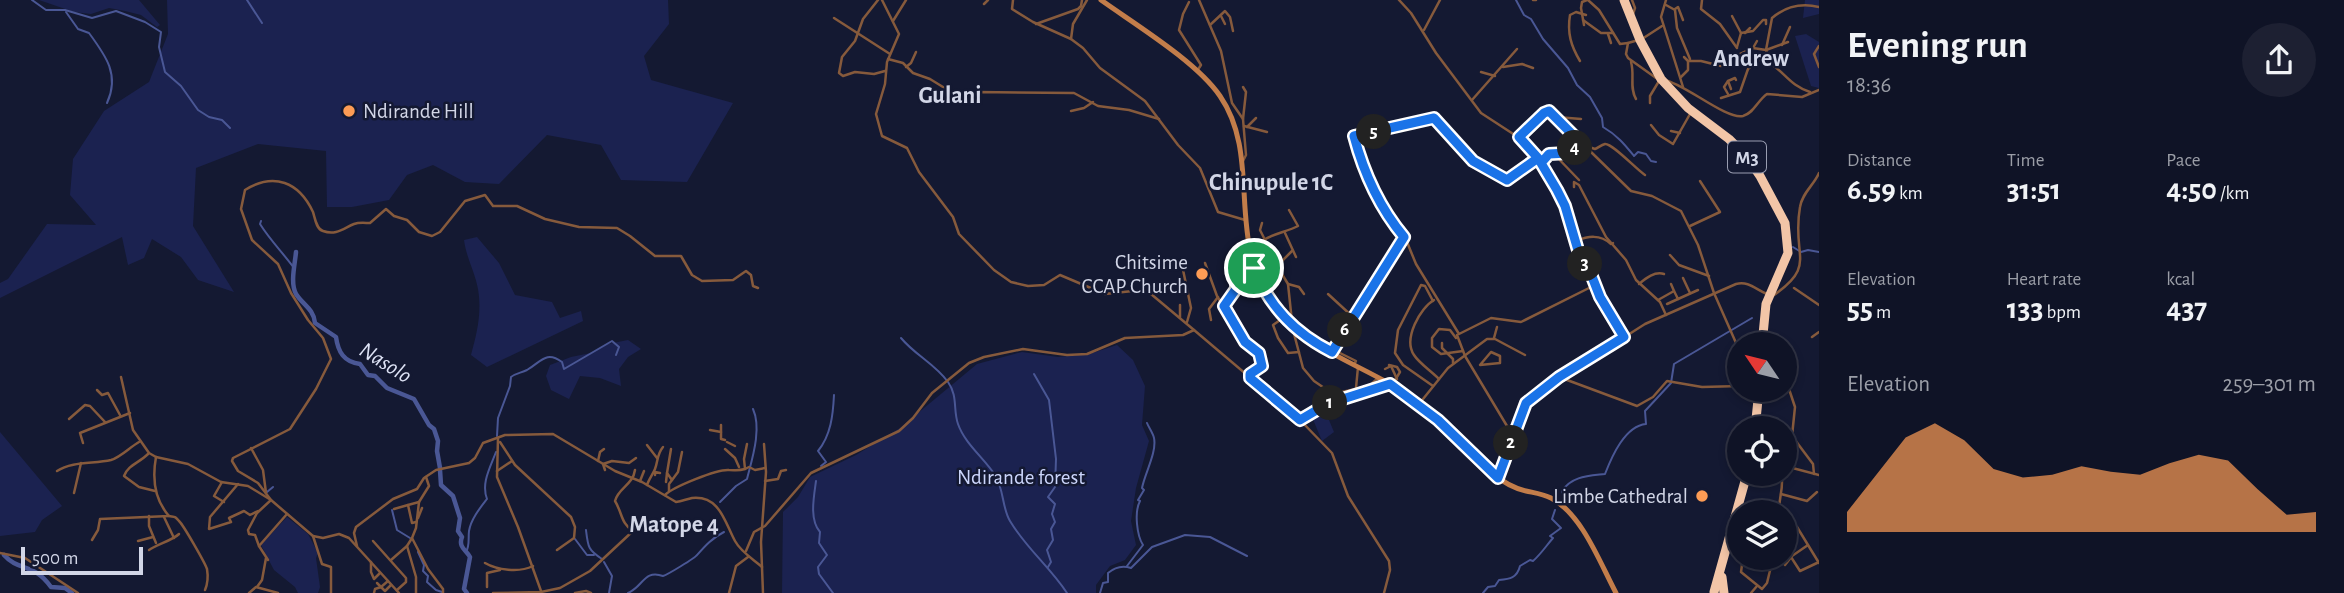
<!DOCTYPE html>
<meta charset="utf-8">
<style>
body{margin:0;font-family:"Alegreya Sans",sans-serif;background:#1d2032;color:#f1f3f6;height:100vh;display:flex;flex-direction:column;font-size:26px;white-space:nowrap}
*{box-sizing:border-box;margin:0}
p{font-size:23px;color:#9b9ea7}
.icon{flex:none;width:38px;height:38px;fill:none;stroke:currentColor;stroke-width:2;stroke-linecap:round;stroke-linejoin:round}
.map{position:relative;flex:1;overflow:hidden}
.sheet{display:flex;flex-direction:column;background:#0f1326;width:525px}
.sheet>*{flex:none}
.needle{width:46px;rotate:305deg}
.tools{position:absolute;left:1727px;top:332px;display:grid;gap:14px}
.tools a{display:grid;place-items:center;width:70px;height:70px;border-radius:50%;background:#0f1326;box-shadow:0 4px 10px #0003,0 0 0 2px #2f3243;font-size:35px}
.scale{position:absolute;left:21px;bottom:18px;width:122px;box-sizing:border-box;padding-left:7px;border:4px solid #d2d6e7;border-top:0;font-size:19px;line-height:24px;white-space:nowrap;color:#d2d6e7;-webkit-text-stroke:5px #141932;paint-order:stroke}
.pin{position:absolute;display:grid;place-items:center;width:60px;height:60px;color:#fff;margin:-30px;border:4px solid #fff;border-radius:50%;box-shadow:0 2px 7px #0007}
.km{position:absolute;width:35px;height:35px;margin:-18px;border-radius:50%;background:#222;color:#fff;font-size:19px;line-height:35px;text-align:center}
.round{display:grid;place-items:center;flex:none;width:74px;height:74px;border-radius:37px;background:#1d2032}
.head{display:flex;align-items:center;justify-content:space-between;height:119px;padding:0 28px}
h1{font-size:38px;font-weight:700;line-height:52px}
.stats{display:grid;grid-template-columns:repeat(3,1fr);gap:10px;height:119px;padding:7px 28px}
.stats div{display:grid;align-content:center}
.stats b{font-size:30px;font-weight:700}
.stats small{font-size:19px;font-weight:400}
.stats p{font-size:19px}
.chart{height:196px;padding:14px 28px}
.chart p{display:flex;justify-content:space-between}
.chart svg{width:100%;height:126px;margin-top:7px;fill:#fd9c55;opacity:.7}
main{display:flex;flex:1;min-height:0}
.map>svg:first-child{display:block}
.green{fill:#1b2250}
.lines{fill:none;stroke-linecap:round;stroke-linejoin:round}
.stream{stroke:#4a5795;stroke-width:2}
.river{stroke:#4a5795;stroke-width:4.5}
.street{stroke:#865a3c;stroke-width:2.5}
.secondary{stroke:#c37d4a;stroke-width:5}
.highway{stroke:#f2c5a7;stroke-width:9}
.route-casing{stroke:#fff;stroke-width:14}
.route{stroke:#1a73e8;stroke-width:9}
.poi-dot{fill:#fd9c55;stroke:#141932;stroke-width:2.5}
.labels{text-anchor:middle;stroke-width:5;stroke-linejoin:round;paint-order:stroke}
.shield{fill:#141932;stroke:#999db1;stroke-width:2}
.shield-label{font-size:19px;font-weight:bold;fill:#d2d6e7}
.poi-label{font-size:21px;fill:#d2d6e7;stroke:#141932;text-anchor:end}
.park-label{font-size:21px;fill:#cbd5fb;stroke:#141932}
.water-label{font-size:23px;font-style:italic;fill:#dee3f6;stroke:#141932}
.quarter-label{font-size:24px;font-weight:bold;fill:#d2d6e7;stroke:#141932}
</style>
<main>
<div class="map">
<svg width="1819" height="593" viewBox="0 0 1819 593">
<rect width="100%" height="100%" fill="#141932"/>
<g class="green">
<path d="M39 0H139L160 25 157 27 141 15 125 11 109 8 91 14 74 12Z"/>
<path d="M167 0H668L669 24 644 56 651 80 733 103 687 182 621 180 601 145 547 135 499 184 465 182 433 165 407 175 389 200 352 207H327L326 151 258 144 196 168 193 226 234 292 198 280 181 257 152 239 144 258 128 265 122 237 0 298V283L8 279 47 224 96 225 70 195 73 159 104 111 149 82 168 34Z"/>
<path d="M1805 0H1819V14L1803 18Z"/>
<path d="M1806 34 1819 42V88L1811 86 1795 36Z"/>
<path d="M477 237 499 263 515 295 552 302 560 318 581 311 583 321 487 367 471 355C477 333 482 313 478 289 475 272 466 257 464 240Z"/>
<path d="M628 340 641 349 628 357 619 369 621 386 600 378 580 376 569 399 551 390 546 376 550 365 571 357 591 353 608 344Z"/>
<path d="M1117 345 1133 360 1145 386 1142 425 1149 441 1136 488 1131 521 1136 545 1125 560 1110 566 1096 585V593H782L783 512 798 497 810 477 856 455 900 428 977 364 1022 352 1058 357 1089 354Z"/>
<path d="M1324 408 1334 432 1322 441 1312 417Z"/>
<path d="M0 432 62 506 42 520 35 532 0 536Z"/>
<path d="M287 517 308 534 318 553 316 558 320 587 318 593H298L295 587 274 570 261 545Z"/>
</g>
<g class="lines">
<g class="stream">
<path d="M32 0 46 10H65L92 18 116 11 145 22 161 32 159 47 165 72 181 86 198 110 209 117 222 120 230 128"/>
<path d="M247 0 262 23"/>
<path d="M1516 0 1524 15 1531 19 1543 39 1568 68 1577 85 1590 97 1602 118 1603 127C1617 135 1625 145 1634 156L1638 152 1646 154 1651 161 1656 162"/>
<path d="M66 12 78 29 89 33C106 56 120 75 107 103"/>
<path d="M261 221 260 224C270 240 283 253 294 268"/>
<path d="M1793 247 1801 252 1808 250 1819 252"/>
<path d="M901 338C915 355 935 364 948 382 958 396 953 410 958 424 965 444 984 458 995 475 1004 489 1002 508 1010 521 1026 548 1050 567 1067 593"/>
<path d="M1034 374 1049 400 1056 459 1055 487 1048 497 1055 504 1052 514 1055 522 1051 529 1053 540 1047 550 1051 562 1048 567"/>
<path d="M497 436 498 418 510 386 511 377C516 373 521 373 527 370 541 362 546 350 562 362L564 369 612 341 619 347 616 355"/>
<path d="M821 466 826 462 818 451C831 435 833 415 834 395"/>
<path d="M816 481C814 496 809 520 820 532L819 543 827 555 818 567 819 574 833 593"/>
<path d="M267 492 273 487"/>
<path d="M1564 498 1562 491C1572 476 1588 476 1605 474 1612 456 1625 426 1646 424L1645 411 1671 383 1674 364 1752 318"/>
<path d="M720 502 736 486 747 479C752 459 762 429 753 409"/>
<path d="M392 510 397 530 410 538"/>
<path d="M586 530C588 547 588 550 602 559"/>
<path d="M575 539 587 555H594"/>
<path d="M418 552 424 565 423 571 428 576 427 582 436 590 442 592"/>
<path d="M466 552C470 545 468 539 469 531 471 519 480 508 487 499 481 483 490 468 496 452"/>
<path d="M604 562 612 576 609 593"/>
<path d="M1127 566 1143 545C1137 536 1134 512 1140 501L1138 500 1144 490 1142 488C1145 473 1157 452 1154 438 1153 433 1149 428 1147 423"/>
<path d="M628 593C643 587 644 569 663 576 667 575 695 558 697 555 705 546 712 538 724 532"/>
<path d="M1100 593 1103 583 1108 582V573C1115 567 1122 565 1131 568L1152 547 1185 535 1210 537 1247 556"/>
<path d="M1483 593 1488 587 1495 586 1499 580C1510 579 1517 578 1520 566L1530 560 1533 561C1541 554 1546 546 1553 538L1550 536 1561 528 1552 519 1555 510"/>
</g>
<g class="river">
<path d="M296 252C295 264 290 283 296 294 302 304 314 309 315 323L336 337C338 352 344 362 360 364L368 375 375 376 387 388 414 399 429 425 434 429 438 441 437 451 440 468"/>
<path d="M440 470 441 485 453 496 460 518 458 531 462 537C458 547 466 550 470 557L464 589 467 593"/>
<path d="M4 555C19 572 33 562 51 587L65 588 72 593"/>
</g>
<g class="street">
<path d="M878 0 863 19 855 41 842 57 839 73 843 76 855 72 874 74 885 71"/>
<path d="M882 0 899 34 887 62 885 84 876 114 882 136 907 148 919 172 953 217 959 234 994 270 1011 282 1028 286 1044 285 1060 275 1105 294 1142 290 1151 294"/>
<path d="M1013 0 1012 9 1033 22 1071 39 1083 48 1100 68 1145 101 1178 145 1200 168 1218 212 1245 220"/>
<path d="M1199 0 1221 51 1232 103 1243 119"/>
<path d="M1399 0 1411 13 1436 53 1481 113 1524 141 1538 158 1562 198 1580 257 1591 274 1600 297 1624 337"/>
<path d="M1533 0H1536"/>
<path d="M1588 0 1599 10 1620 44 1628 43 1626 54 1628 58 1656 78"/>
<path d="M1632 0 1635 8 1633 14"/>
<path d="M1666 0 1661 17 1683 87"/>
<path d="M1702 0 1701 9 1720 24 1737 48"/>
<path d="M1189 2 1183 14 1179 30 1201 65 1197 71"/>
<path d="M984 4 988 0"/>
<path d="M1666 5 1675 10 1677 28 1690 59"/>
<path d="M1675 9 1678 7 1683 20"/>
<path d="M1221 16 1225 24"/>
<path d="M1732 16 1741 33 1737 47"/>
<path d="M834 18 890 54"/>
<path d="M1583 20 1601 33H1613"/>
<path d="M893 21 906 0"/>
<path d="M1036 24 1078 9 1081 6 1082 0"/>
<path d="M1210 25 1225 11 1230 17 1233 31"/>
<path d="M1584 25 1581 8 1582 2 1587 0"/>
<path d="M1424 30 1440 0"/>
<path d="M1741 33 1753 31 1763 20H1766V24"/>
<path d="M1745 33 1750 28"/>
<path d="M1608 34 1611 43"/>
<path d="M1071 39 1073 24 1087 0"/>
<path d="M1628 43 1642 39 1662 26"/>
<path d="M1782 45 1790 27"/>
<path d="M1819 46 1814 54 1819 67"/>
<path d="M1753 48 1757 41"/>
<path d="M1738 55 1753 48 1766 50 1788 42"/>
<path d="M888 59 903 63 913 73 930 79 956 95 976 92 1074 93 1098 106 1129 110 1159 119"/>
<path d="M1580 61C1571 46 1567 33 1570 15L1576 12 1586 15"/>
<path d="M1688 61H1701L1721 66 1735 57C1746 58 1759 58 1769 63 1785 72 1789 85 1810 92"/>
<path d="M1631 62C1635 75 1629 87 1636 99"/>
<path d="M1771 64 1766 50 1772 18C1786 6 1802 3 1819 7"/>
<path d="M906 67 911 63 916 52"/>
<path d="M1503 67 1522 64 1533 68"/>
<path d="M1481 72 1495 76"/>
<path d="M1681 77 1688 70V61L1684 57"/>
<path d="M1664 80C1684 83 1726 120 1743 116 1754 113 1758 100 1767 94L1802 97 1819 90"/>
<path d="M1728 81 1724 87 1728 94"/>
<path d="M1243 87 1246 92 1243 119 1246 155 1243 161"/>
<path d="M1731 89 1728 81 1735 78 1736 80"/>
<path d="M1721 98 1740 92 1748 69 1759 60"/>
<path d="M1472 100 1517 49"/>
<path d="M1650 103V96L1659 81"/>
<path d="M1071 111 1084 108 1093 102"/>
<path d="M1557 117 1581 119"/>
<path d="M1651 125 1659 135 1673 144 1690 114"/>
<path d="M1244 126 1267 132"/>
<path d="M1247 127 1256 118"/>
<path d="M1671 131 1680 133"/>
<path d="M1519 137 1544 113 1549 111 1631 191 1652 196 1681 211 1698 245 1714 293 1740 352"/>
<path d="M1553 153 1579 180"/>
<path d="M1538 158 1510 179H1504L1473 161 1434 118 1354 136 1366 177 1386 212 1407 242 1416 264 1459 334 1491 318 1521 322 1595 285"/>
<path d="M1541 163 1549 154 1568 153 1583 145 1595 149C1598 148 1601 145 1605 144 1612 143 1637 170 1645 175"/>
<path d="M1574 187V182L1579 185 1606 237 1626 260 1636 280 1660 302 1666 315"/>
<path d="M1262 223 1260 230 1268 246 1270 256"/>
<path d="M1690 226 1720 212 1700 181"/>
<path d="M1285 233 1296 257"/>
<path d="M1576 241C1588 236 1600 234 1611 244L1613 243"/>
<path d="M1253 253C1259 235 1283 234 1298 226L1289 210"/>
<path d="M1670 255 1679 265 1709 276"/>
<path d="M1205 263 1217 296 1246 342 1259 353 1262 366 1252 372 1250 378"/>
<path d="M1182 265 1191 308 1187 322"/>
<path d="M1683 278 1690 293"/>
<path d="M1288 284 1299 287 1304 294"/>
<path d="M1639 284C1646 278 1655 271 1664 274"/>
<path d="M1671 284 1674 291"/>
<path d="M1794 288 1819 305"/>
<path d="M1151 294 1194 330"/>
<path d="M1328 294 1353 317"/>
<path d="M1771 297C1819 265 1791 257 1800 207 1802 193 1814 185 1819 173"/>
<path d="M1434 300C1420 308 1403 339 1414 355 1419 363 1431 371 1439 379"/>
<path d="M1658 300 1674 291 1678 299 1698 290"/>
<path d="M1667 304 1678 299"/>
<path d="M1224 306 1236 288V283L1254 268"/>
<path d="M1180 317V305"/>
<path d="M1283 318 1273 325 1278 338 1288 353 1299 352"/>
<path d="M1211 320 1209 309 1218 297"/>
<path d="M1292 322 1288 284 1277 266 1292 251"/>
<path d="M1292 326 1303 368 1314 381 1333 394 1369 386 1378 378"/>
<path d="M1457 335 1465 356 1513 436"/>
<path d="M1812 337 1819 332"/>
<path d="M1456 338 1450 330 1439 329 1432 338V347L1441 354 1463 351"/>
<path d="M1494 338 1497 327"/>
<path d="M1442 343V348L1453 359V363"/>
<path d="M1332 352 1404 237"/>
<path d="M1338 352 1356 361 1354 365"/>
<path d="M1491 352 1500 356V363L1480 365Z"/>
<path d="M1389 365 1397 367 1400 372 1392 385"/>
<path d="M1385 369 1391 366 1397 379"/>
<path d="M121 377 133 430 149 453 156 457 188 464 221 482 248 486 271 500 257 513 248 530 249 534 255 535 259 546"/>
<path d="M1559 377 1637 406 1653 397 1667 381 1702 387 1740 386"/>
<path d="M1785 377 1795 407 1792 436 1813 464 1814 474"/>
<path d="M1433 386 1403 365 1395 353 1398 330 1421 285 1425 286 1433 301"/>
<path d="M1356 388 1358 367"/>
<path d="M97 390 102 395 108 393 120 415"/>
<path d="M1419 404 1448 368 1487 339H1495L1525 355"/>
<path d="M69 419 85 405 90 406 105 422"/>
<path d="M1300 420 1332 453 1348 496 1389 561 1390 570 1384 593"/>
<path d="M721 425V432"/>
<path d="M710 430 721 432V439L725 440"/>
<path d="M498 438 497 477 518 527 541 591"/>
<path d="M500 442 515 465 571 517 575 527 574 538 557 550"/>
<path d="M727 442 735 446"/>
<path d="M83 443 80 433 130 413"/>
<path d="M747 444 744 459 745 469 749 467"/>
<path d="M647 445 657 458"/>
<path d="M251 448 263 470 266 493"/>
<path d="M671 449 667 473 672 480"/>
<path d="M725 449 735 458 739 467"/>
<path d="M148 454C139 463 128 465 124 476L139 487 155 491"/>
<path d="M598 461 600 452 604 449"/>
<path d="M1785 466 1819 475"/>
<path d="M751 468 755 470 765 468"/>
<path d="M605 470 603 464 612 461 629 463 636 458"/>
<path d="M57 471C72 461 94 464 111 460 121 457 130 447 139 442"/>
<path d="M497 471 512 461"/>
<path d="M655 475V472L660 473"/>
<path d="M1498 478 1523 408 1543 389 1645 324 1736 284C1749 281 1755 289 1767 294"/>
<path d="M640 481 644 471"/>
<path d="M765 481 778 479 781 471 786 470"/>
<path d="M222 482 214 496 224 502"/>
<path d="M666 482 667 473"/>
<path d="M238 484 210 517 209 529 231 522 229 518 244 511 250 515 258 511"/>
<path d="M647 485C649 479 653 474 655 469 658 461 657 454 663 447"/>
<path d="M669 491V484L678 472 682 452"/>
<path d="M74 493 81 463"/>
<path d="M1781 494 1807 501 1817 492"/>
<path d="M665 495C673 487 717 469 729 470 736 470 738 471 745 469"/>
<path d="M394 509 408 505"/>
<path d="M1755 513 1760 502 1778 505"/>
<path d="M1780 513C1777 500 1785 488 1781 474"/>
<path d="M149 516V526L156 543"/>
<path d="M169 516C175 517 175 516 179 521 184 526 205 563 207 569 208 575 208 583 205 590"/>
<path d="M164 517 174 538"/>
<path d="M418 518 422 508"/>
<path d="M416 522 412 523 408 505 419 502"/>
<path d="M1785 523 1797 527 1819 563"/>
<path d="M313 536 322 564 331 567V593"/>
<path d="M412 538 428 569 443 589V593"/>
<path d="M92 540 98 530 100 519 169 516C154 499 152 479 156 457"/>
<path d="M138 541 153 537"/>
<path d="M373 541 406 578V582L397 590"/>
<path d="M357 546 354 533 356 527 393 499 417 489 424 478 436 470 469 463 475 458 483 443 505 435 553 434 615 471 642 482 676 502C682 501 687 499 692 498 720 495 725 523 735 541 741 552 753 559 762 567"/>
<path d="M407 546 416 577V593"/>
<path d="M149 550C156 545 173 540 179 534"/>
<path d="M746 551 754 532 765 526 811 473 899 431 913 418 932 393 969 363 984 357 1023 349 1067 355 1087 354 1125 338 1183 335 1194 330 1300 420 1327 404 1390 384"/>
<path d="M0 553 25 558 78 593"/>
<path d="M1791 557 1800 571 1817 563"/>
<path d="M1743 558 1741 572 1762 589 1767 583 1773 558"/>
<path d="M268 560 259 546 287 514"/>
<path d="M391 560 407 546 412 538 416 528 419 502 429 486 426 477"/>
<path d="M371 562V572L374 579 380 573"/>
<path d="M485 563C497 570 519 573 533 566"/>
<path d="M1785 565 1792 556 1808 545"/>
<path d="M377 583 381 587 388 581"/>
<path d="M257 587 262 580 266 558"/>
<path d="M487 587V573L500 570"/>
<path d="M249 593 256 587 278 593"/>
<path d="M374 593 375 589 381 587 385 591 391 585"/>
<path d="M399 593 349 538 339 534 323 538 313 536 271 500 258 483 238 471 232 461 233 458 290 429 316 389 331 359 323 338 308 320 291 293 278 264 252 240 241 209 245 190C274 172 299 182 313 212 315 218 316 229 323 231 336 236 344 228 354 224 359 222 365 223 370 223L386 209 394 216 407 220 419 232 432 236 440 232 465 201 485 195 493 206H517L545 219 579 227 617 228 630 236 655 256H681L692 275 702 281 733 280 746 271 751 275 753 286 758 288"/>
<path d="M493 593 541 592 560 588 590 571 633 531C621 524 622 512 615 501 618 488 633 485 635 470"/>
<path d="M575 593 586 591 591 593"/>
<path d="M729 593 736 566 748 557"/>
<path d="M763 593 761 542 766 472 764 444"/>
<path d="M1751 593 1757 586"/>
</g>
<path class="secondary" d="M1101 0C1136 25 1197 62 1220 96 1264 160 1222 244 1279 312 1308 347 1352 362 1390 384 1430 408 1454 442 1489 471 1500 480 1512 488 1526 491 1535 493 1543 494 1551 498 1582 514 1600 563 1616 593"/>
<g class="highway">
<path d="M1624 0 1640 40 1661 79 1688 108 1729 139 1747 157 1760 176 1785 223 1788 253 1766 304 1762 345"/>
<path d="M1755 429 1759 390"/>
<path d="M1722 577 1724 593"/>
<path d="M1714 592 1747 474"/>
</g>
</g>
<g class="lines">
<defs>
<path id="route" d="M1254 268 1236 283V289L1224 306 1245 342 1259 353 1262 366 1250 374V378L1300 420 1327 404 1390 384 1438 420 1498 478 1526 403 1559 377 1624 337 1600 297 1591 274 1580 257 1565 206 1557 190 1538 158 1519 137 1544 113 1549 111 1583 145 1568 153 1549 154 1541 163 1538 158 1507 180 1473 161 1434 118 1354 136C1364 174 1379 207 1404 237L1332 352C1295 333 1269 307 1254 268"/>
</defs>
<use href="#route" class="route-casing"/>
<use href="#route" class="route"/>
</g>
<g class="poi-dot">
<circle cx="349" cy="111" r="7"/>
<circle cx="1202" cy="274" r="7"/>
<circle cx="1702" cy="496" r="7"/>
</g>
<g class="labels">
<rect class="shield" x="1728" y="141.5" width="38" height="31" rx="5"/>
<g class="shield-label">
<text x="1747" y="164">M3</text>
</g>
<g class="poi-label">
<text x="363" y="118" text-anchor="start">Ndirande Hill</text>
<text x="1188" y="269">Chitsime<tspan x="1188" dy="24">CCAP Church</tspan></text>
<text x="1688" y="503">Limbe Cathedral</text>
</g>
<g class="park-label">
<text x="1021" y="484">Ndirande forest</text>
</g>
<g class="water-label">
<text transform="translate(386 362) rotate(32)" y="8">Nasolo</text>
</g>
<g class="quarter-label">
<text x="1751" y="66">Andrew</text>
<text x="950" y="103">Gulani</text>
<text x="1271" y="190">Chinupule 1C</text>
<text x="674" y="532">Matope 4</text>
</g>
</g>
</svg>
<div class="tools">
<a><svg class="needle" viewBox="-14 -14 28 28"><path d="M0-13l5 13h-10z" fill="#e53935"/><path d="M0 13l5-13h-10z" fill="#9b9ea7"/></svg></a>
<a><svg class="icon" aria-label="locate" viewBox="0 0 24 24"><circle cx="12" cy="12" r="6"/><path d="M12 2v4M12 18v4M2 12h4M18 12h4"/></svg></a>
<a><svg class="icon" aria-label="layers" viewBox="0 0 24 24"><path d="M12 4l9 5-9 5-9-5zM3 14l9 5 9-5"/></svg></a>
</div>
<div class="scale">500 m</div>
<div class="pin" style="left:1254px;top:268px;background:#1e9e55"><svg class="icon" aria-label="arrive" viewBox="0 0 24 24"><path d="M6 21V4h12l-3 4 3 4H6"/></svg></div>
<b class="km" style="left:1330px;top:403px">1</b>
<b class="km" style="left:1511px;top:443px">2</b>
<b class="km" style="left:1585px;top:264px">3</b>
<b class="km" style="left:1575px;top:148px">4</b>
<b class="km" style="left:1374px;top:132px">5</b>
<b class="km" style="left:1345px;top:330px">6</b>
</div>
<section class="sheet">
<div class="head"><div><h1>Evening run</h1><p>18:36</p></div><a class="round"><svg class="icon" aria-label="share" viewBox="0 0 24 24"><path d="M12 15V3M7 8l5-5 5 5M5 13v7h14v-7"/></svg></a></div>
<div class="stats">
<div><p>Distance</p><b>6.59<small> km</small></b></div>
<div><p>Time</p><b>31:51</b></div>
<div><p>Pace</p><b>4:50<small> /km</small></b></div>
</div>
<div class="stats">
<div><p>Elevation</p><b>55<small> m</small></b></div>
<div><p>Heart rate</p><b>133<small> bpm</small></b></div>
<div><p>kcal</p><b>437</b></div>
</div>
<div class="chart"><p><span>Elevation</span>259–301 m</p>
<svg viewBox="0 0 160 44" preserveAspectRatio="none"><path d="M0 44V37L10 24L20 11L30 6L40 12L50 22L60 25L70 24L80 21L90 23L100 24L110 20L120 17L130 19L140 29L150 38L160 37V44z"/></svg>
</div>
</section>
</main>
